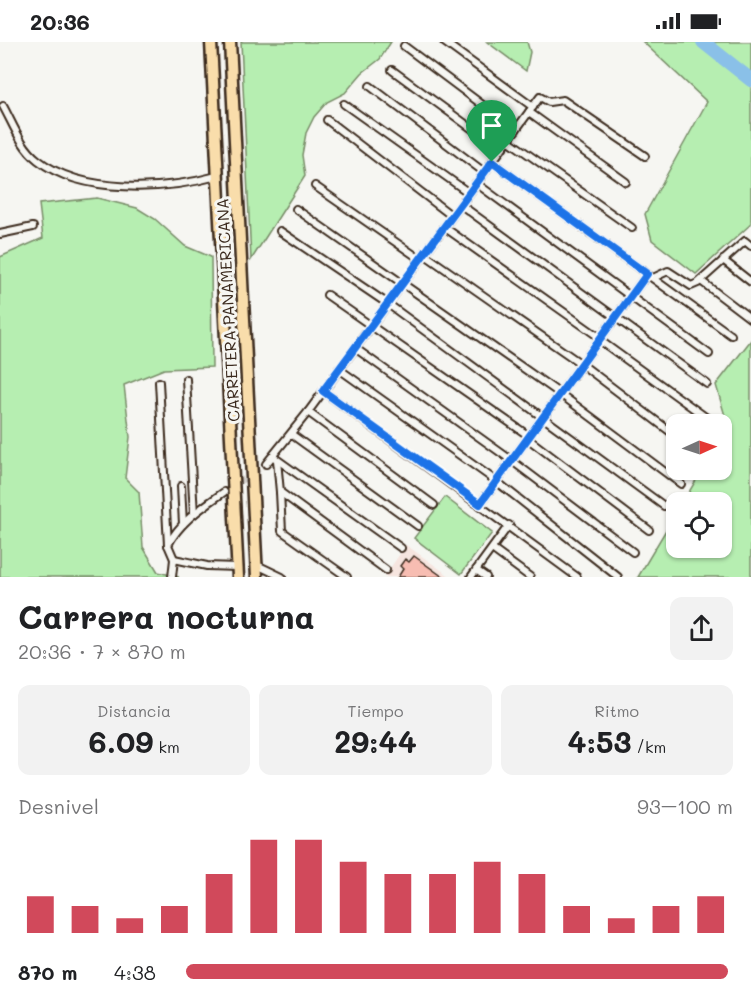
<!DOCTYPE html>
<html lang="es">
<meta charset="utf-8">
<style>
body{margin:0;font-family:Mali,sans-serif;background:#f2f2f2;color:#202124;height:100vh;display:flex;flex-direction:column;font-size:22px;white-space:nowrap}
*{box-sizing:border-box;margin:0}
p{font-size:20px;color:#757577}
.icon{flex:none;width:33px;height:33px;fill:none;stroke:currentColor;stroke-width:2;stroke-linecap:round;stroke-linejoin:round}
.map{position:relative;height:535px;overflow:hidden}
.side{display:flex;flex-direction:column;background:#fff;flex:1}
.side>*{flex:none}
.needle{width:39px;rotate:87deg}
.controls{position:absolute;left:666px;top:372px;display:grid;gap:12px}
.controls a{display:grid;place-items:center;width:66px;height:66px;border-radius:12px;background:#fff;box-shadow:0 2px 4px #0004;font-size:30px}
.pin{position:absolute;display:grid;place-items:center;width:51px;height:51px;color:#fff;margin:-62px -26px;border-radius:50% 50% 50% 0;rotate:-45deg;box-shadow:0 0 6px #0007}
.pin .icon{rotate:45deg}
.round{display:grid;place-items:center;flex:none;width:63px;height:63px;border-radius:12px;background:#f2f2f2}
.summary{display:flex;align-items:center;justify-content:space-between;height:102px;padding:0 18px}
h1{font-size:33px;font-weight:800;line-height:45px}
.metrics{display:grid;grid-template-columns:repeat(3,1fr);gap:9px;height:102px;padding:6px 18px}
.metrics div{display:grid;align-content:center;border-radius:12px;background:#f2f2f2;text-align:center}
.metrics b{font-size:30px;font-weight:800}
.metrics small{font-size:16px;font-weight:400}
.metrics p{font-size:16px}
.chart{height:168px;padding:12px 18px}
.chart p{display:flex;justify-content:space-between}
.chart svg{width:100%;height:108px;margin-top:6px;stroke:#d1495b;stroke-width:6}
ul{padding:0 18px;list-style:none;font-size:20px}
li{display:grid;grid-template-columns:96px 72px 1fr;align-items:center;height:45px}
li i{height:15px;border-radius:8px;background:#d1495b}
.status{display:flex;justify-content:space-between;align-items:center;height:42px;padding:0 30px;background:#fff;direction:ltr}
.status svg{height:16px;fill:currentColor}
.map>svg:first-child{display:block}
.built{fill:#f6e5df}
.green{fill:#b6eeb1;stroke:#788c68;stroke-width:1.5}
.lines{fill:none;stroke-linecap:round;stroke-linejoin:round}
.river{stroke:#8ac0e8;stroke-width:14}
.building{fill:#f7bdb2;stroke:#3b2a1e;stroke-width:1.5}
.street-tunnel{stroke:#d1cdc8;stroke-width:6;stroke-dasharray:6 3;stroke-linecap:butt}
.street-casing{stroke:#3b2a1e;stroke-width:10}
.highway-casing{stroke:#3b2a1e;stroke-width:15}
.street{stroke:#f6f6f2;stroke-width:6}
.highway{stroke:#f9ddab;stroke-width:10}
.route-casing{stroke:#fff;stroke-width:12}
.route{stroke:#1a73e8;stroke-width:8}
.labels{text-anchor:middle;stroke-width:6;stroke-linejoin:round;paint-order:stroke}
.street-label{font-size:16px;fill:#3b2a1e;stroke:#f6f6f2}
</style>
<div class="status"><b>20:36</b><svg viewBox="0 0 49 12"><path d="M0 12V9h3v3zM5 12V6h3v6zM10 12V3h3v9zM15 12V0h3v12zM26 1h20v11H26zM47 4h2v5h-2z"/></svg></div>
<div class="map">
<svg width="751" height="535" viewBox="0 0 751 535">
<rect width="100%" height="100%" fill="#f6f6f2"/>
<filter id="ink" filterUnits="userSpaceOnUse"><feTurbulence type="fractalNoise" baseFrequency=".0167" numOctaves="2"/><feDisplacementMap in="SourceGraphic" scale="12" xChannelSelector="R" yChannelSelector="G"/><feConvolveMatrix kernelMatrix="1 2 1 2 8 2 1 2 1" color-interpolation-filters="sRGB"/></filter>
<g filter="url(#ink)">
<path class="built" d="M406 503 451 535H384Z"/>
<g class="green">
<path d="M241 0H391L380 17 362 31 345 51 327 60 314 75 306 91 302 113 305 134 251 218Z"/>
<path d="M487 0H527L530 10 526 29Z"/>
<path d="M643 0H751V182L696 232 652 198 645 172 707 60Z"/>
<path d="M97 156 137 166 155 177 185 204 211 215 212 325 164 327 124 343 130 395 125 436 139 450 143 505 158 530 179 535H0V215L43 196 39 162Z"/>
<path d="M751 298V535H638L676 471V506H722V460H683L702 428H722V393L728 384 716 343Z"/>
<path d="M445 455 492 491 461 532 414 496Z"/>
</g>
<g class="lines">
<path class="river" d="M703 0 751 38"/>
</g>
<path class="building" d="M414 514 443 535H398L403 527 400 524 405 517 409 520Z"/>
<g class="lines">
<path class="street-tunnel" d="M224 450 266 422"/>
<defs>
<g id="street">
<path d="M444 0 533 65"/>
<path d="M404 4 516 88"/>
<path d="M392 28 501 108"/>
<path d="M370 44 484 130"/>
<path d="M344 62 469 151"/>
<path d="M3 64C13 82 21 105 38 118 82 153 166 148 217 134"/>
<path d="M529 70 626 140"/>
<path d="M327 78 452 174"/>
<path d="M508 98 632 186"/>
<path d="M492 120 731 293"/>
<path d="M476 141 709 312"/>
<path d="M315 144 420 217"/>
<path d="M461 163 707 342"/>
<path d="M296 167 559 351 681 442"/>
<path d="M444 185 599 295"/>
<path d="M280 189 388 262 664 464"/>
<path d="M0 192 33 185"/>
<path d="M424 212 580 321 676 394"/>
<path d="M723 218 751 240"/>
<path d="M653 236 668 229 691 244 698 241 745 199 751 204"/>
<path d="M701 239 751 277"/>
<path d="M327 253 529 394"/>
<path d="M598 297 715 382"/>
<path d="M355 306 511 418 633 510"/>
<path d="M339 327 496 439 618 535"/>
<path d="M186 337 194 472"/>
<path d="M159 340 168 503"/>
<path d="M323 349 577 535"/>
<path d="M308 370 434 463"/>
<path d="M291 392 418 484"/>
<path d="M527 396 649 488"/>
<path d="M275 416 401 506"/>
<path d="M277 418 280 450 386 528"/>
<path d="M266 422 308 370 540 55 549 60 563 58 645 114"/>
<path d="M181 444 183 482"/>
<path d="M280 450 282 489 347 535"/>
<path d="M480 462 647 232"/>
<path d="M492 507 530 535"/>
<path d="M174 517 168 503C180 479 203 465 224 450"/>
<path d="M174 517 207 524 237 525"/>
<path d="M257 523 282 535"/>
<path d="M476 528 486 535"/>
<path d="M172 535 174 517"/>
<path d="M471 535 509 483"/>
</g>
<g id="highway">
<path d="M211 0 238 535"/>
<path d="M230 0 257 535"/>
</g>
</defs>
<use href="#street" class="street-casing"/>
<use href="#highway" class="highway-casing"/>
<use href="#street" class="street"/>
<use href="#highway" class="highway"/>
</g>
</g>
<g class="lines" filter="url(#ink)">
<defs>
<path id="route" d="M492 120 647 232 480 462 323 349Z"/>
</defs>
<use href="#route" class="route-casing"/>
<use href="#route" class="route"/>
</g>
<g class="labels">
<g class="street-label">
<text transform="translate(228 268) rotate(-93)" y="6">CARRETERA PANAMERICANA</text>
</g>
</g>
</svg>
<div class="controls">
<a><svg class="needle" viewBox="-14 -14 28 28"><path d="M0-13l5 13h-10z" fill="#e53935"/><path d="M0 13l5-13h-10z" fill="#757577"/></svg></a>
<a><svg class="icon" aria-label="locate" viewBox="0 0 24 24"><circle cx="12" cy="12" r="6"/><path d="M12 2v4M12 18v4M2 12h4M18 12h4"/></svg></a>
</div>
<div class="pin" style="left:492px;top:120px;background:#1e9e55"><svg class="icon" aria-label="arrive" viewBox="0 0 24 24"><path d="M6 21V4h12l-3 4 3 4H6"/></svg></div>
</div>
<section class="side">
<div class="summary"><div><h1>Carrera nocturna</h1><p>20:36 · 7 × 870 m</p></div><a class="round"><svg class="icon" aria-label="share" viewBox="0 0 24 24"><path d="M12 15V3M7 8l5-5 5 5M5 13v7h14v-7"/></svg></a></div>
<div class="metrics">
<div><p>Distancia</p><b>6.09<small> km</small></b></div>
<div><p>Tiempo</p><b>29:44</b></div>
<div><p>Ritmo</p><b>4:53<small> /km</small></b></div>
</div>
<div class="chart"><p><span>Desnivel</span>93–100 m</p>
<svg viewBox="0 0 160 44" preserveAspectRatio="none"><path d="M5 44V29M15 44V33M25 44V38M35 44V33M45 44V20M55 44V6M65 44V6M75 44V15M85 44V20M95 44V20M105 44V15M115 44V20M125 44V33M135 44V38M145 44V33M155 44V29"/></svg>
</div>
<ul>
<li><b>870 m</b>4:38<i style="width:99%"></i></li>
</ul>
</section>
